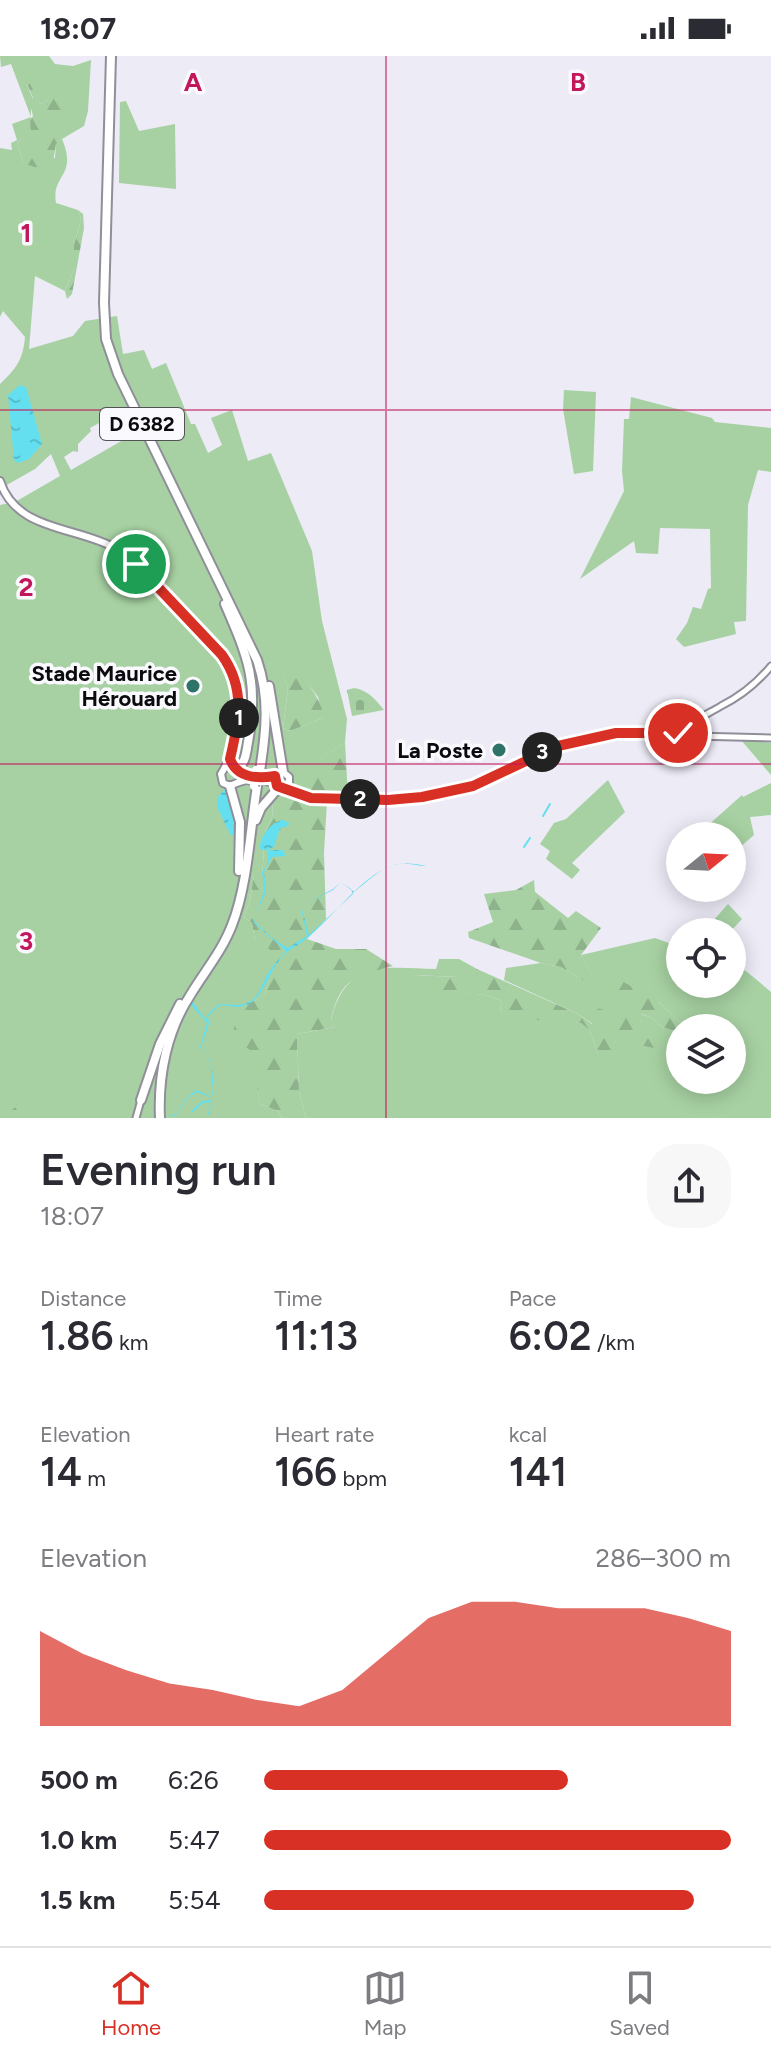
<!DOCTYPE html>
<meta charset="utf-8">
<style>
body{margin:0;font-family:Figtree,sans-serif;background:#f7f7f7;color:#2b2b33;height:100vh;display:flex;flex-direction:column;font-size:30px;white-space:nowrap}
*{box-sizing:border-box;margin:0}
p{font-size:26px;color:#7c7c81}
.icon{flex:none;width:44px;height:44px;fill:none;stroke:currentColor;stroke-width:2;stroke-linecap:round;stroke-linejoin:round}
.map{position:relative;height:1062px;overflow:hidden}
.side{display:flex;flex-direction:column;background:#fff;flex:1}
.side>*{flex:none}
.needle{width:52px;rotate:72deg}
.buttons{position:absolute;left:666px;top:766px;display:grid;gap:16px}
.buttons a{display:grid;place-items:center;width:80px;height:80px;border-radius:50%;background:#fff;box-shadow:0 4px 20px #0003;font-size:40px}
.pin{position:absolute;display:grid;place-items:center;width:68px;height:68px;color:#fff;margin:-34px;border:4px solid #fff;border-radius:50%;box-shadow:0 2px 8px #0007}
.km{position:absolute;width:40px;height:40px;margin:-20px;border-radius:50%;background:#222;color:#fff;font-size:22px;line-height:40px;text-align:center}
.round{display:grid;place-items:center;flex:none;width:84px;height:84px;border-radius:32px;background:#f7f7f7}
.overview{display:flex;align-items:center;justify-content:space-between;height:136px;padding:0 40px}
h1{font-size:44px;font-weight:600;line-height:60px}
.figures{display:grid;grid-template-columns:repeat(3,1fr);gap:12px;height:136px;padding:8px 40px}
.figures div{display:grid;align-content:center}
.figures b{font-size:40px;font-weight:600}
.figures small{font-size:22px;font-weight:400}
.figures p{font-size:22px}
.chart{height:224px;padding:16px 40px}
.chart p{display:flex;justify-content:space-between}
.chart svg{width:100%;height:144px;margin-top:8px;fill:#d93025;opacity:.7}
ul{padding:0 40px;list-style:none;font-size:26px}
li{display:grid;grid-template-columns:128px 96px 1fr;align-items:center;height:60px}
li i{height:20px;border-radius:10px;background:#d93025}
.status{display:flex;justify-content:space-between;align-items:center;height:56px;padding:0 40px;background:#fff;direction:ltr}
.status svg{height:22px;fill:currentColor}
.tab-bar{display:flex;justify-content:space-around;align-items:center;height:112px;border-top:2px solid #e1e1e2;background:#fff;font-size:22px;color:#7c7c81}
.tab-bar a{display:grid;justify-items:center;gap:4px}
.tab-bar .on{color:#d93025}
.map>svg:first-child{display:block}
.green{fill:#a7d1a3;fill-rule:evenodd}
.forest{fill:url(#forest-firs)}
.cemetery{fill:url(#cemetery-stones)}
.water{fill:url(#water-ripples);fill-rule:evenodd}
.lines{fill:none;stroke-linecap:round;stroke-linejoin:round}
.stream{stroke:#64dfef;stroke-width:2}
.tertiary-casing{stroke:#908f99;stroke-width:9}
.secondary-casing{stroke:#908f99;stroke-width:10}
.trunk-casing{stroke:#908f99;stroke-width:12}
.tertiary{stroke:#fff;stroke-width:5}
.secondary{stroke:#fff;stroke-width:6}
.trunk{stroke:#fff;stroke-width:8}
.trunk-bridge-casing{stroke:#908f99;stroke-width:12;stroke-linecap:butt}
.trunk-bridge{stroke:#fff;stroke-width:8}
.route-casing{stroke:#fff;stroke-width:16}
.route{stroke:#d93025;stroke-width:10}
.grid{fill:none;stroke:#c2185b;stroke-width:2;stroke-opacity:0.55}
.poi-dot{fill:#2d7368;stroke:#faf9fd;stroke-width:3}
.labels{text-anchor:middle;stroke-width:7;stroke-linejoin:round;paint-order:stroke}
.shield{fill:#faf9fd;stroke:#535256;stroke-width:2}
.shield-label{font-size:20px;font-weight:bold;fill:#0b0b0e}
.poi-label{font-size:22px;font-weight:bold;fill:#0b0b0e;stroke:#faf9fd;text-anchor:end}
.grid-label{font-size:26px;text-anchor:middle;font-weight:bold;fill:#c2185b;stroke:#faf9fd;stroke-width:7;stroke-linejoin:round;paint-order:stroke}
</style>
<div class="status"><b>18:07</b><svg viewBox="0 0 49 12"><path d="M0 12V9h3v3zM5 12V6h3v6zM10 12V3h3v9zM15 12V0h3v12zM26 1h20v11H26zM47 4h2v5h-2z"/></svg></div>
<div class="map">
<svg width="771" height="1062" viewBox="0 0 771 1062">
<defs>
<pattern id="forest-firs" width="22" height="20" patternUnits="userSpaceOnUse" patternTransform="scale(2)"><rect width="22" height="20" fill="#a7d1a3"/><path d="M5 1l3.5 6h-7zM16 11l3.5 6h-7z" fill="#8eb28b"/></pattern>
<pattern id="cemetery-stones" width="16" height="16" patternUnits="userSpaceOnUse" patternTransform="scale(2)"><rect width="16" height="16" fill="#a7d1a3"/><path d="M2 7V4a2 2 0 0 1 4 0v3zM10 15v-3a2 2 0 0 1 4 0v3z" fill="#8eb28b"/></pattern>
<pattern id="water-ripples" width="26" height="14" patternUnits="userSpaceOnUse" patternTransform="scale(2)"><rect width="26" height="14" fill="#64dfef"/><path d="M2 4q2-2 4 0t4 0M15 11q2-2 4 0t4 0" fill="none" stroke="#55becc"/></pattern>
</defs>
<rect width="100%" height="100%" fill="#ecebf6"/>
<g class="green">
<path d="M0 0H49L55 8 73 10 91 4 88 55 84 70 62 83C78 121 51 118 56 147L78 154 81 163 74 189V213L65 235 35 220 29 293 73 280 85 265 117 260 123 298 144 294 152 313 166 307 191 368H195L208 397 222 389 211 362 232 354 248 405 271 397 312 495 322 565 347 663 345 686 293 723 304 738V744L290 738 273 743 272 762 265 776 262 824 254 819 250 844 244 861 252 867 255 884 276 896 265 938 248 949 260 1048 278 1055 281 1062H0V449L15 446 60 420 51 398 35 413 5 430 0 422V328C16 313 23 304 25 281L3 255 0 261V92L12 94 11 87 17 84 12 68 31 61 11 8 1 11ZM29 28 40 48 47 45 50 38 61 63V83L56 87 55 102 23 106 17 88 19 84 31 80C31 71 30 47 33 43L27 29ZM110 361 130 380 71 414 64 401 73 395 78 396V388L91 375 90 372ZM271 578 318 641 323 662 290 675 283 672 288 633Z"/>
<path d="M126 45 139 75 175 68 176 133 119 127 120 46Z"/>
<path d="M564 334 596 336 593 415 574 418 563 353Z"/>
<path d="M631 341 712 362 715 366 771 372V416L758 414 748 449 746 565 734 566 736 578 684 591 676 583 687 567 693 551 701 553 708 533 711 532 710 473 660 472 658 498 636 497 634 485 580 523 624 435 622 415 624 363H629Z"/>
<path d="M741 684 771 687V719Z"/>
<path d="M608 724 625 756 572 807 580 814 572 823 546 803 550 795 540 788 554 767 566 763Z"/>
<path d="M771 727V759L750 761 754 779 732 798V780H696L742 739 743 741Z"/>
<path d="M728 848 742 863 730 876H703Z"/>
<path d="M655 882 680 891V928H732V910L746 915 771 936V1062H306L299 1035 297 978 335 971 331 964C346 902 386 912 436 913L439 903H459L477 913 475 916 457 921 414 919 465 937 486 939 502 945 500 955 581 967 590 975 598 998H612L614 987 640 967 641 958 652 962 662 971 680 977V1024H732V972H699L678 965 659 946 596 929 581 899Z"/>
<path d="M541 907 561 911 618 945 613 956 593 968 578 958 504 924 506 912Z"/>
</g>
<g class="forest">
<path d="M27 28H30L40 48 47 45 50 37 64 59 61 64V83L56 88 53 106C44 114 32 112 23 106L17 88 19 84 31 79 30 64 33 60 30 48 33 42Z"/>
<path d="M78 154 83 158 84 172 72 238 67 243 65 235 74 213V189L81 163Z"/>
<path d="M269 575C281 591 327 645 323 662L290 675 283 672 288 633Z"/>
<path d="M345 686 348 742 327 745 324 797 326 863 307 883 336 893H366L393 910C355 920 341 922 331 963L335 971 297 978 299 1035 306 1062H281L278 1055 260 1048 252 995 233 984C234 956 242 952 265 938L275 897 255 884 252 867 244 861 250 844 254 818 262 823 265 776 272 762 273 743 290 738 303 744 304 738 294 729 292 723Z"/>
<path d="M534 824 535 836 568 862 576 855 601 872 581 899 596 928 613 920 659 946 678 965 699 972H680V977L662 971 652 962 642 958 640 967 658 980 654 992 630 987 621 982 614 987 618 994 612 998 614 1002 607 1008 598 998 590 975 581 967 542 965 500 955 502 945 486 939 417 934 413 927 414 919 456 921 474 916 477 913 578 958 592 968 596 952 613 956 617 945 561 911 541 907 469 882 468 876 493 866 484 838 516 834Z"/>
<path d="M50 1023 55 1026 39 1059 44 1062H0L16 1051 32 1055Z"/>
</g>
<path class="cemetery" d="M354 632C368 634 376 644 384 654L352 660 347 634Z"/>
<g class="water">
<path d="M20 329 26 331 42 388 29 403 18 407 14 404 8 339Z"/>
<path d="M224 734 228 735 236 776 231 780 217 751V742Z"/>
<path d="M283 764 289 767 288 770 280 772 274 791 267 794H283L286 800 272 801 264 816 266 835 254 865C264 875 276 886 288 892L307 880 302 857 304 849 333 833 341 826 354 836C382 814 389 802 427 810 415 810 403 805 391 810 359 822 332 863 306 883 298 890 288 893 281 902 271 914 262 940 251 947 241 953 230 950 220 949L208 960 209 968 201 991C221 1021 210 1029 210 1062L208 1057 212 1042 197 1036 187 1043 176 1059 166 1062 177 1057 185 1044 195 1035 197 1034 211 1041 213 1038 210 1005 200 991 207 967 192 950 187 948 192 949V945L206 964 207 959 219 948C246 950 253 951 264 925 268 915 279 903 286 895L254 867 264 834 262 816 267 809 268 795 260 793C259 781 272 765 283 764ZM341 826 351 833 353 838 309 879 303 857 304 849 333 834Z"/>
</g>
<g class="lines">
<g class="stream">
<path d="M543 760 550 748"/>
<path d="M524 791 530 782"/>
<path d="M192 1055 203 1046 211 1045"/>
</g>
<defs>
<g id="tertiary">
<path d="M675 675 684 670 689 671C698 661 710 657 721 650 741 640 757 627 771 610"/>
<path d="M284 731 311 742 399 743 467 732 548 693 602 679 678 677 694 680 771 682"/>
<path d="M136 1062 141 1044"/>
</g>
<path id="secondary" d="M0 425C16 476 78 470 117 493 140 506 156 530 173 549 189 567 211 583 224 602 248 636 241 686 221 718L223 727 230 730C251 720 262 721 282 732L289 727V721L283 716C264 722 239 726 230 703"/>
<g id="trunk">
<path d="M111 0 104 247 106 283 118 318 257 604C270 642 266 676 260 715"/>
<path d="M225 548C248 601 259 627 248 686 246 697 246 707 236 714"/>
<path d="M269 630 283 716"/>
<path d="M230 730 240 766 239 815"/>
<path d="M256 764 261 752 279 731"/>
<path d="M141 1044 160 988 180 948"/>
<path d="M160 1062C158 1019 167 974 191 938 205 915 222 895 232 869 248 828 250 774 257 730"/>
</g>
</defs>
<use href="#tertiary" class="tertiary-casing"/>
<use href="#secondary" class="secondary-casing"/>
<use href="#trunk" class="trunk-casing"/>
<use href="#tertiary" class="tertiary"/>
<use href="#secondary" class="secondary"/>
<use href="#trunk" class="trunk"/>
<defs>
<path id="trunk-bridge" d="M254 730 256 714"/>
</defs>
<use href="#trunk-bridge" class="trunk-bridge-casing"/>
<use href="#trunk-bridge" class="trunk-bridge"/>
</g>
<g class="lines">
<defs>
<path id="route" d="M136 508 222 599C246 633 239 665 230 703 237 722 256 723 275 720L277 730 311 742 388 744 422 741 473 730 558 690 616 677H678"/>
</defs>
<use href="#route" class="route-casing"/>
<use href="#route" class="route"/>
</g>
<path class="grid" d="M386 0V1062M0 354H771M0 708H771"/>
<g class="poi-dot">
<circle cx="193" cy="630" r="8"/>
<circle cx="499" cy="694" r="8"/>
</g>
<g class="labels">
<rect class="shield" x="100" y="352" width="84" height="32" rx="6"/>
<g class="shield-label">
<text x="142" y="375">D 6382</text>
</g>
<g class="poi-label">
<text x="177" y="625">Stade Maurice<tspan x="177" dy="25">Hérouard</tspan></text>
<text x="483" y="702">La Poste</text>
</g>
</g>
<g class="grid-label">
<text x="193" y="35">A</text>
<text x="578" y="35">B</text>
<text x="26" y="186">1</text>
<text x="26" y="540">2</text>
<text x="26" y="894">3</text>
</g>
</svg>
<div class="buttons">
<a><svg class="needle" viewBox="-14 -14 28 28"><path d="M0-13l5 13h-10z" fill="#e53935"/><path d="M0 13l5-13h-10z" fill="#7c7c81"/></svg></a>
<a><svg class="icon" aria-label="locate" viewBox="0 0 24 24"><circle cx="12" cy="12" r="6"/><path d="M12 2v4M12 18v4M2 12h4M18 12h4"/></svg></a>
<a><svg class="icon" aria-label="layers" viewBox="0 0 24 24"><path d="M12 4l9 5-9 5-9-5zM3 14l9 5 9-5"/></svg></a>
</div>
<div class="pin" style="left:136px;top:508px;background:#1e9e55"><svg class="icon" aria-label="arrive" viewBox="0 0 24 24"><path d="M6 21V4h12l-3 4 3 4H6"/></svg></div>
<div class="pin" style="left:678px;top:677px;background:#d93025"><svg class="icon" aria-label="check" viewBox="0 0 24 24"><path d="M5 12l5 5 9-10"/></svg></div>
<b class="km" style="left:239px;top:662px">1</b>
<b class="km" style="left:360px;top:743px">2</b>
<b class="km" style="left:542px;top:696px">3</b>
</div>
<section class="side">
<div class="overview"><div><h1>Evening run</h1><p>18:07</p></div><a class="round"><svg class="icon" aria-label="share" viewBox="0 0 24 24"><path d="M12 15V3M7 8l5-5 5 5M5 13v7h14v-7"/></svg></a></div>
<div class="figures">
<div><p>Distance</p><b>1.86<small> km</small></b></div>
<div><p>Time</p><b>11:13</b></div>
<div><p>Pace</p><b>6:02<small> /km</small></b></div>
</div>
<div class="figures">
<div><p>Elevation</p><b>14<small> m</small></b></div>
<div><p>Heart rate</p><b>166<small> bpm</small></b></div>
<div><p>kcal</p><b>141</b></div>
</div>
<div class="chart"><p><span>Elevation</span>286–300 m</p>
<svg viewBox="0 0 160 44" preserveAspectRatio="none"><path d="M0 44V15L10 22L20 27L30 31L40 33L50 36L60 38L70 33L80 22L90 11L100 6L110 6L120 8L130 8L140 8L150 11L160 15V44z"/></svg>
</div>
<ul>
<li><b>500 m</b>6:26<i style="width:65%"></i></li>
<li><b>1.0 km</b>5:47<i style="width:100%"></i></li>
<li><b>1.5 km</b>5:54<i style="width:92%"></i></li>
</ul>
</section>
<nav class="tab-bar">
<a class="on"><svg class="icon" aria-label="home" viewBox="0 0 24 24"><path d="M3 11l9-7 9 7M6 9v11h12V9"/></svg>Home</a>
<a><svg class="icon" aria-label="map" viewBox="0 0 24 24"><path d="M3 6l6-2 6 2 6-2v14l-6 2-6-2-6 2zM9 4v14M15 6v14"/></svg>Map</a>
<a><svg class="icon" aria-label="saved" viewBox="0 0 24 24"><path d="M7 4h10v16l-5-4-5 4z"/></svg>Saved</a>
</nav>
